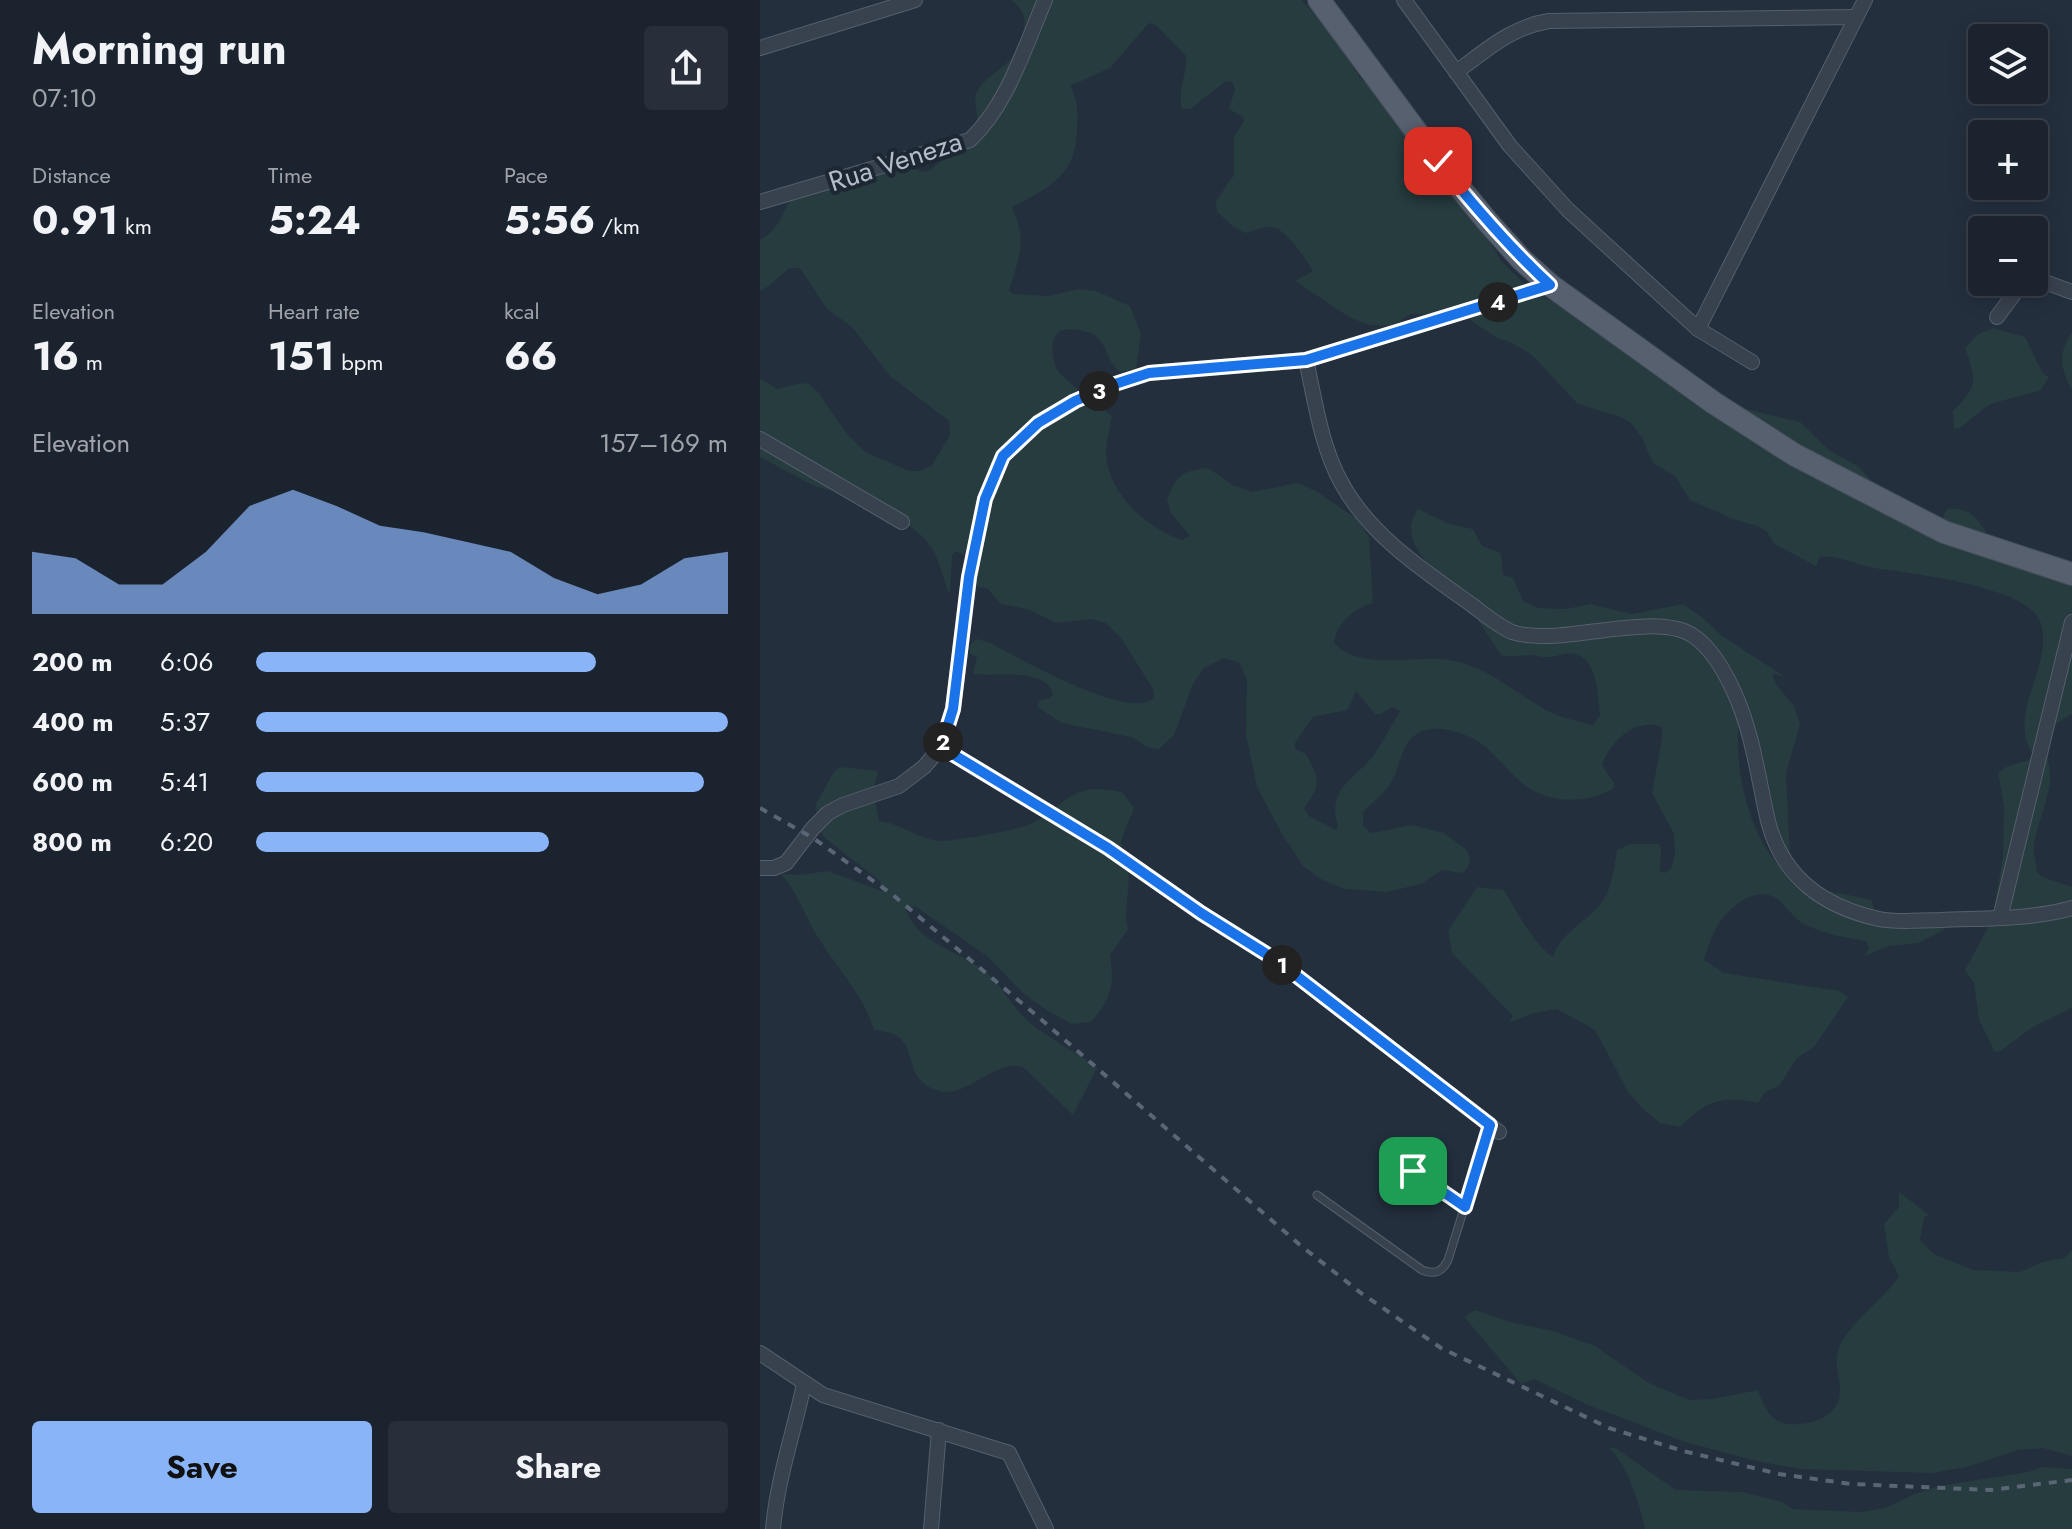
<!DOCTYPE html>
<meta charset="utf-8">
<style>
body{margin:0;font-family:Jost,sans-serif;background:#282f3a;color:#f1f3f6;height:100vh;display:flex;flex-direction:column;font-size:30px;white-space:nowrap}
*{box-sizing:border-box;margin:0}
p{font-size:26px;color:#a0a4aa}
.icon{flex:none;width:44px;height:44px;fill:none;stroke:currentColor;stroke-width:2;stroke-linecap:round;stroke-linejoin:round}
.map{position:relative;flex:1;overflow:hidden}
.side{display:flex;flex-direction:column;background:#1b232e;width:760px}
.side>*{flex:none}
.controls{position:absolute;left:1208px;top:24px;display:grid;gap:16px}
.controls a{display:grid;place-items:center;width:80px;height:80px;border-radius:8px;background:#1b232e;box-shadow:0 4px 20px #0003,0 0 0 2px #39404a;font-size:40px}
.pin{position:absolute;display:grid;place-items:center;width:68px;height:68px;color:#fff;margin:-34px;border-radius:16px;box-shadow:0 4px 12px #0006}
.km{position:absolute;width:40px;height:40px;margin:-20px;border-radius:50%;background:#222;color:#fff;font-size:22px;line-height:40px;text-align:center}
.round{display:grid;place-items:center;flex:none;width:84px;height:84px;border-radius:8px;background:#282f3a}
.summary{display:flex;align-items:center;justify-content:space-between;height:136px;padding:0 32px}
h1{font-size:44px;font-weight:700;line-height:60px}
.metrics{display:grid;grid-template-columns:repeat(3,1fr);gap:12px;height:136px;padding:8px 32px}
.metrics div{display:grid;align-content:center}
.metrics b{font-size:40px;font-weight:700}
.metrics small{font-size:22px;font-weight:400}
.metrics p{font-size:22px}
.chart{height:224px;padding:16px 32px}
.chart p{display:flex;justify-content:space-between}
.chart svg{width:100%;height:144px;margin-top:8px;fill:#8ab4f8;opacity:.7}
.action{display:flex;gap:16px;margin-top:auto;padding:16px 32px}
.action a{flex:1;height:92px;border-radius:8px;background:#8ab4f8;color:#111;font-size:32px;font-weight:700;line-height:92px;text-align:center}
.action a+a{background:#282f3a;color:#f1f3f6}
ul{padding:0 32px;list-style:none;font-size:26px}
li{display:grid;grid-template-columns:128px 96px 1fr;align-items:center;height:60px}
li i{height:20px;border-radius:10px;background:#8ab4f8}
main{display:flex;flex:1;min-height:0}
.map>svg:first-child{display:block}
.green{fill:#263c3f;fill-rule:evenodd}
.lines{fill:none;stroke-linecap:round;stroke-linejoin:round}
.service-casing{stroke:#565f6c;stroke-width:9}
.minor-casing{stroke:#565f6c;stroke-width:16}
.primary-casing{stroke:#414a57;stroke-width:24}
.service{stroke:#38414e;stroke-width:7}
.minor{stroke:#38414e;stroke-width:14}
.primary{stroke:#56606e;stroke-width:22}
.rail{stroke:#5a6575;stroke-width:4;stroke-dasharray:8 8;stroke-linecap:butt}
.route-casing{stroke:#fff;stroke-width:16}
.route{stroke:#1a73e8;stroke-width:10}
.labels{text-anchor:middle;stroke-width:8;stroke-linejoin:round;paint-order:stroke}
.street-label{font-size:28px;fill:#b4bcc9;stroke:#1d2633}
</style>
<main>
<section class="side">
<div class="summary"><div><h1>Morning run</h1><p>07:10</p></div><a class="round"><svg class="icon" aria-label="share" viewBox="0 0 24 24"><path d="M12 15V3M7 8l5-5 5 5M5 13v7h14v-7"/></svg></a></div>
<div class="metrics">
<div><p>Distance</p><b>0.91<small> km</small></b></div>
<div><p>Time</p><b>5:24</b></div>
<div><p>Pace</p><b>5:56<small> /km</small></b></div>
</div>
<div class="metrics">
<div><p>Elevation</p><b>16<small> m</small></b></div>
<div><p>Heart rate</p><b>151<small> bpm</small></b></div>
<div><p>kcal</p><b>66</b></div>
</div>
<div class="chart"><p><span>Elevation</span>157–169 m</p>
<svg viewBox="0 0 160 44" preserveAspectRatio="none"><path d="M0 44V25L10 27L20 35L30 35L40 25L50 11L60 6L70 11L80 17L90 19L100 22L110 25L120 33L130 38L140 35L150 27L160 25V44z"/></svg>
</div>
<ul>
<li><b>200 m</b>6:06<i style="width:72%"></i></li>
<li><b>400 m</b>5:37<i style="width:100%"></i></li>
<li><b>600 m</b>5:41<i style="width:95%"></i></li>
<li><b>800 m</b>6:20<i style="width:62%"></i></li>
</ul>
<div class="action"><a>Save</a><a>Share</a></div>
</section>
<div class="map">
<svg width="1312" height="1529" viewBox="0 0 1312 1529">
<rect width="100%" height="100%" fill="#242f3e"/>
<g class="green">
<path d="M251 0H542L581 46 600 78 619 95 635 114 668 170 708 209 743 263 771 290 871 345 962 403 1040 422 1070 451 1098 466 1121 491 1185 525 1183 517 1187 509C1220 506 1220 530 1239 549 1247 558 1298 570 1312 574V714L1284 731C1283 748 1291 763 1290 780 1288 805 1275 827 1274 847 1274 855 1276 864 1277 872L1282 877 1312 887V1008L1273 1027 1239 1052 1234 1051 1219 1019 1214 983 1205 970 1232 920 1243 856 1244 806 1238 773C1252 761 1261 765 1275 757 1243 714 1296 666 1280 621 1267 586 1147 573 1114 568 1095 565 1079 554 1060 557L1056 566 1014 544 1007 532 997 526 973 519 930 500 915 476 893 463 882 438 871 423 861 417 818 404 772 355 750 342 737 338 700 313 651 314 632 326 609 325 589 317 535 281 553 271C546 259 526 229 512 227 505 226 494 231 486 233L473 226 457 212 456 201 474 175V137L484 121 483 117 469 109 475 89 472 82 466 81 430 109H422C417 88 427 77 426 56L396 25 389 23 350 68 310 86C318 102 318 112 317 130 316 176 289 188 252 207 268 242 259 256 249 291L253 294 288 296 319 289 336 291 370 306 381 335 376 369 360 372C346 362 347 340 331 333 324 331 307 327 300 331 288 338 292 363 299 372 314 388 335 402 352 416 350 428 346 442 346 454 348 493 387 529 422 540L430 536 411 513 407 500C417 475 421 471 448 468L473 485 492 492 537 483 556 491 597 519 609 537 613 603C594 608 578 622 574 642 595 670 649 657 680 659 722 662 751 690 786 710 801 718 817 721 833 725L840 715C838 697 838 660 815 654 806 651 795 658 785 657 780 657 776 655 772 655 761 655 753 658 741 655 728 636 716 616 701 597 682 573 633 545 658 509L689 524 713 529 722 546 741 553 743 575 753 578 763 601 777 608 806 609 830 604 872 614 923 604 943 618 961 635 1028 679 1014 673 1012 675 1016 684 1034 706 1040 724 1026 773 1030 856 1022 850 980 714C971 764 990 856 1040 881 1060 892 1089 894 1112 900L1115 914 1171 924 1185 929 1159 943 1128 946 1105 956 1109 948 1106 941C1083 937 1061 934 1041 922 1030 915 1024 902 1014 897 994 886 967 909 958 925 952 935 947 949 944 960L964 973 1079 991 1088 997 1054 1047 1037 1058 1019 1086 1004 1093 998 1103C961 1095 946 1101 920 1127L900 1123 883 1109 868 1092 835 1030 797 1009 774 1013 749 1023 753 1016 692 953 688 931 717 887 744 890C756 910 774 945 793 957 800 934 824 923 840 905 852 890 854 869 857 850L870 844H899L901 849 900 871 905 873 911 869 915 854 914 834 892 793 902 738V727C875 717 850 742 842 765L854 783V788C830 804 790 804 766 786 735 762 731 739 688 730 679 728 666 728 658 733 639 745 641 769 629 786 622 795 611 804 603 812V826L611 833 652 825 684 833 707 850 710 860 707 869 702 873 682 870 661 884 627 892 584 889 561 879 543 866 522 834 497 787 486 735 487 680 479 662 463 658 444 668 433 684 414 735 399 749 387 747 372 737 302 723 277 707 280 700 290 698 293 694C285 667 234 677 213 674L217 657 209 653 211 643 217 639 228 642C258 657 369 722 394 698L393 689 361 638 346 623 331 619 296 623 267 609 241 604 227 588 216 587 205 556 196 551 192 555 190 595C184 582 181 566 174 552 160 526 131 515 103 510L101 501 91 494 56 487 0 457V379L18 389 42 383 49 384 58 392 87 434 105 452 149 471H161L172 465 190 435 189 421 130 376 92 327 67 309 40 268H29L9 286 0 291V240C23 229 20 208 38 192L148 165 162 172 170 170C182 160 216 136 217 121 218 110 212 101 218 90 226 76 240 71 250 60 254 56 256 48 259 43 267 25 268 13 251 0ZM596 691 615 714H620L633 707 640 711C631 726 623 742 613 756 594 780 566 789 578 826L576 830 549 816 544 808C562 784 560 780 546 754L535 749V743L553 717 587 710Z"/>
<path d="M1233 328 1265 337 1283 374 1289 377 1280 391C1277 391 1233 403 1231 404 1220 410 1209 421 1200 428L1194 429 1193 411C1218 386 1217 381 1205 348L1218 334Z"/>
<path d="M1312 333V390C1301 371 1297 352 1312 333Z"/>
<path d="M81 767 118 771 113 790 119 821C141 823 160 841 183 841 201 840 245 832 262 827 307 812 303 779 362 792L374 808 361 841 369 876 366 919 368 929 350 955C355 986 351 999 331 1022L312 1024 288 1011 264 994 227 956 155 906 146 909C156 944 200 950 226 972 243 987 253 1008 270 1023 291 1040 316 1051 337 1068L313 1115 263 1067C231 1059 207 1101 176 1090 135 1075 168 1034 114 1030 104 996 78 969 59 939 45 917 38 891 20 874L39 875 68 871 122 891 120 881 66 839 57 827 56 804 75 770Z"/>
<path d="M1139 1192 1169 1215 1164 1218 1160 1240 1174 1254 1213 1270 1260 1272 1282 1262 1304 1258 1312 1250V1456L1283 1448 1258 1450 1207 1467 1172 1473 1040 1469 996 1461 925 1442 828 1405 774 1379 761 1384 705 1318 709 1313 716 1310 750 1322 793 1331 835 1346 889 1383 929 1400 953 1399 998 1390C1004 1406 1010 1423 1029 1424 1050 1426 1080 1417 1080 1391 1080 1375 1073 1364 1079 1348 1088 1323 1123 1301 1139 1276L1129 1257 1124 1224 1139 1207Z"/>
<path d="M848 1447 857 1449 916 1490 982 1492 1022 1502 1033 1509 1101 1512 1125 1508 1155 1494 1179 1486 1268 1472 1283 1467 1312 1469V1529H885C880 1504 867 1464 848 1447Z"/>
</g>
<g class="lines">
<defs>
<g id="service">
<path d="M653 1171 705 1207"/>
<path d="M557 1195 662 1270C675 1275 682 1272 688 1260L730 1125"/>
</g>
<g id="minor">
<path d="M644 0 750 146 808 210 938 329 992 362"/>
<path d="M0 48 155 0"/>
<path d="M696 72C727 50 751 27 789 21L1096 17"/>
<path d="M0 202 210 140C248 104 265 46 285 0"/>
<path d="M1274 278 1312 292"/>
<path d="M1237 317 1263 282"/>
<path d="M938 329 1105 0"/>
<path d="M546 360C555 400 561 446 581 482 609 535 664 571 712 605 724 614 738 626 752 632 763 636 777 636 788 636 825 636 900 615 932 635 951 647 965 672 974 692 993 733 998 778 1008 821 1022 877 1064 907 1119 919 1138 923 1160 920 1180 920 1223 918 1270 920 1312 908"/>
<path d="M0 439 142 522"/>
<path d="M181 747 348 848 441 913 516 960 739 1132"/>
<path d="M0 868H14L26 863 53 828 68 813 83 805 139 786 164 767 181 747 193 709 209 577 225 499 243 456 278 423 315 401 355 384 389 373 546 360 790 285"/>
<path d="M1240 918 1312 622"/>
<path d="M0 1353 63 1395 249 1453 286 1529"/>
<path d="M13 1529C17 1480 34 1432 44 1384"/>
<path d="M171 1529 179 1430"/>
</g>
<path id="primary" d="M559 0 678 161 727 221 761 259 790 285 954 403 1035 455 1184 532 1312 574"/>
</defs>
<use href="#service" class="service-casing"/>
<use href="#minor" class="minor-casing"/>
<use href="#primary" class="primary-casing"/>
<use href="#service" class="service"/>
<use href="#minor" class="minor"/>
<use href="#primary" class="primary"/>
<path class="rail" d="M0 808 53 838 133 895 276 1015 540 1245 601 1293 681 1348 849 1428 923 1451 1019 1474 1091 1484 1231 1490 1312 1480"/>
</g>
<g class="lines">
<defs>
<path id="route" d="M653 1171 705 1207 730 1125 516 960 441 913 348 848 181 747 193 709 209 577 225 499 243 456 278 423 315 401 355 384 389 373 546 360 790 285C749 247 713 205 678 161"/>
</defs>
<use href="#route" class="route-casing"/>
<use href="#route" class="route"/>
</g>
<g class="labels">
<g class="street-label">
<text transform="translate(135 161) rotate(-18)" y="10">Rua Veneza</text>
</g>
</g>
</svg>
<div class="controls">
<a><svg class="icon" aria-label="layers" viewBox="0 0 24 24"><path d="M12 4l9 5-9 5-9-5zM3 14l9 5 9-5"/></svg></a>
<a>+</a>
<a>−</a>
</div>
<div class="pin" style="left:653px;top:1171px;background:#1e9e55"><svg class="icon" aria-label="arrive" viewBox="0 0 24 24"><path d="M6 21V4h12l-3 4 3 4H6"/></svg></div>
<div class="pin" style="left:678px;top:161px;background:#d93025"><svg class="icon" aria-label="check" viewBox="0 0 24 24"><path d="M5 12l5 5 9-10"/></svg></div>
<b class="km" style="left:522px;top:965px">1</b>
<b class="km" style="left:183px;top:742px">2</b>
<b class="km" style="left:339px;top:391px">3</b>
<b class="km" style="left:738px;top:302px">4</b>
</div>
</main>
